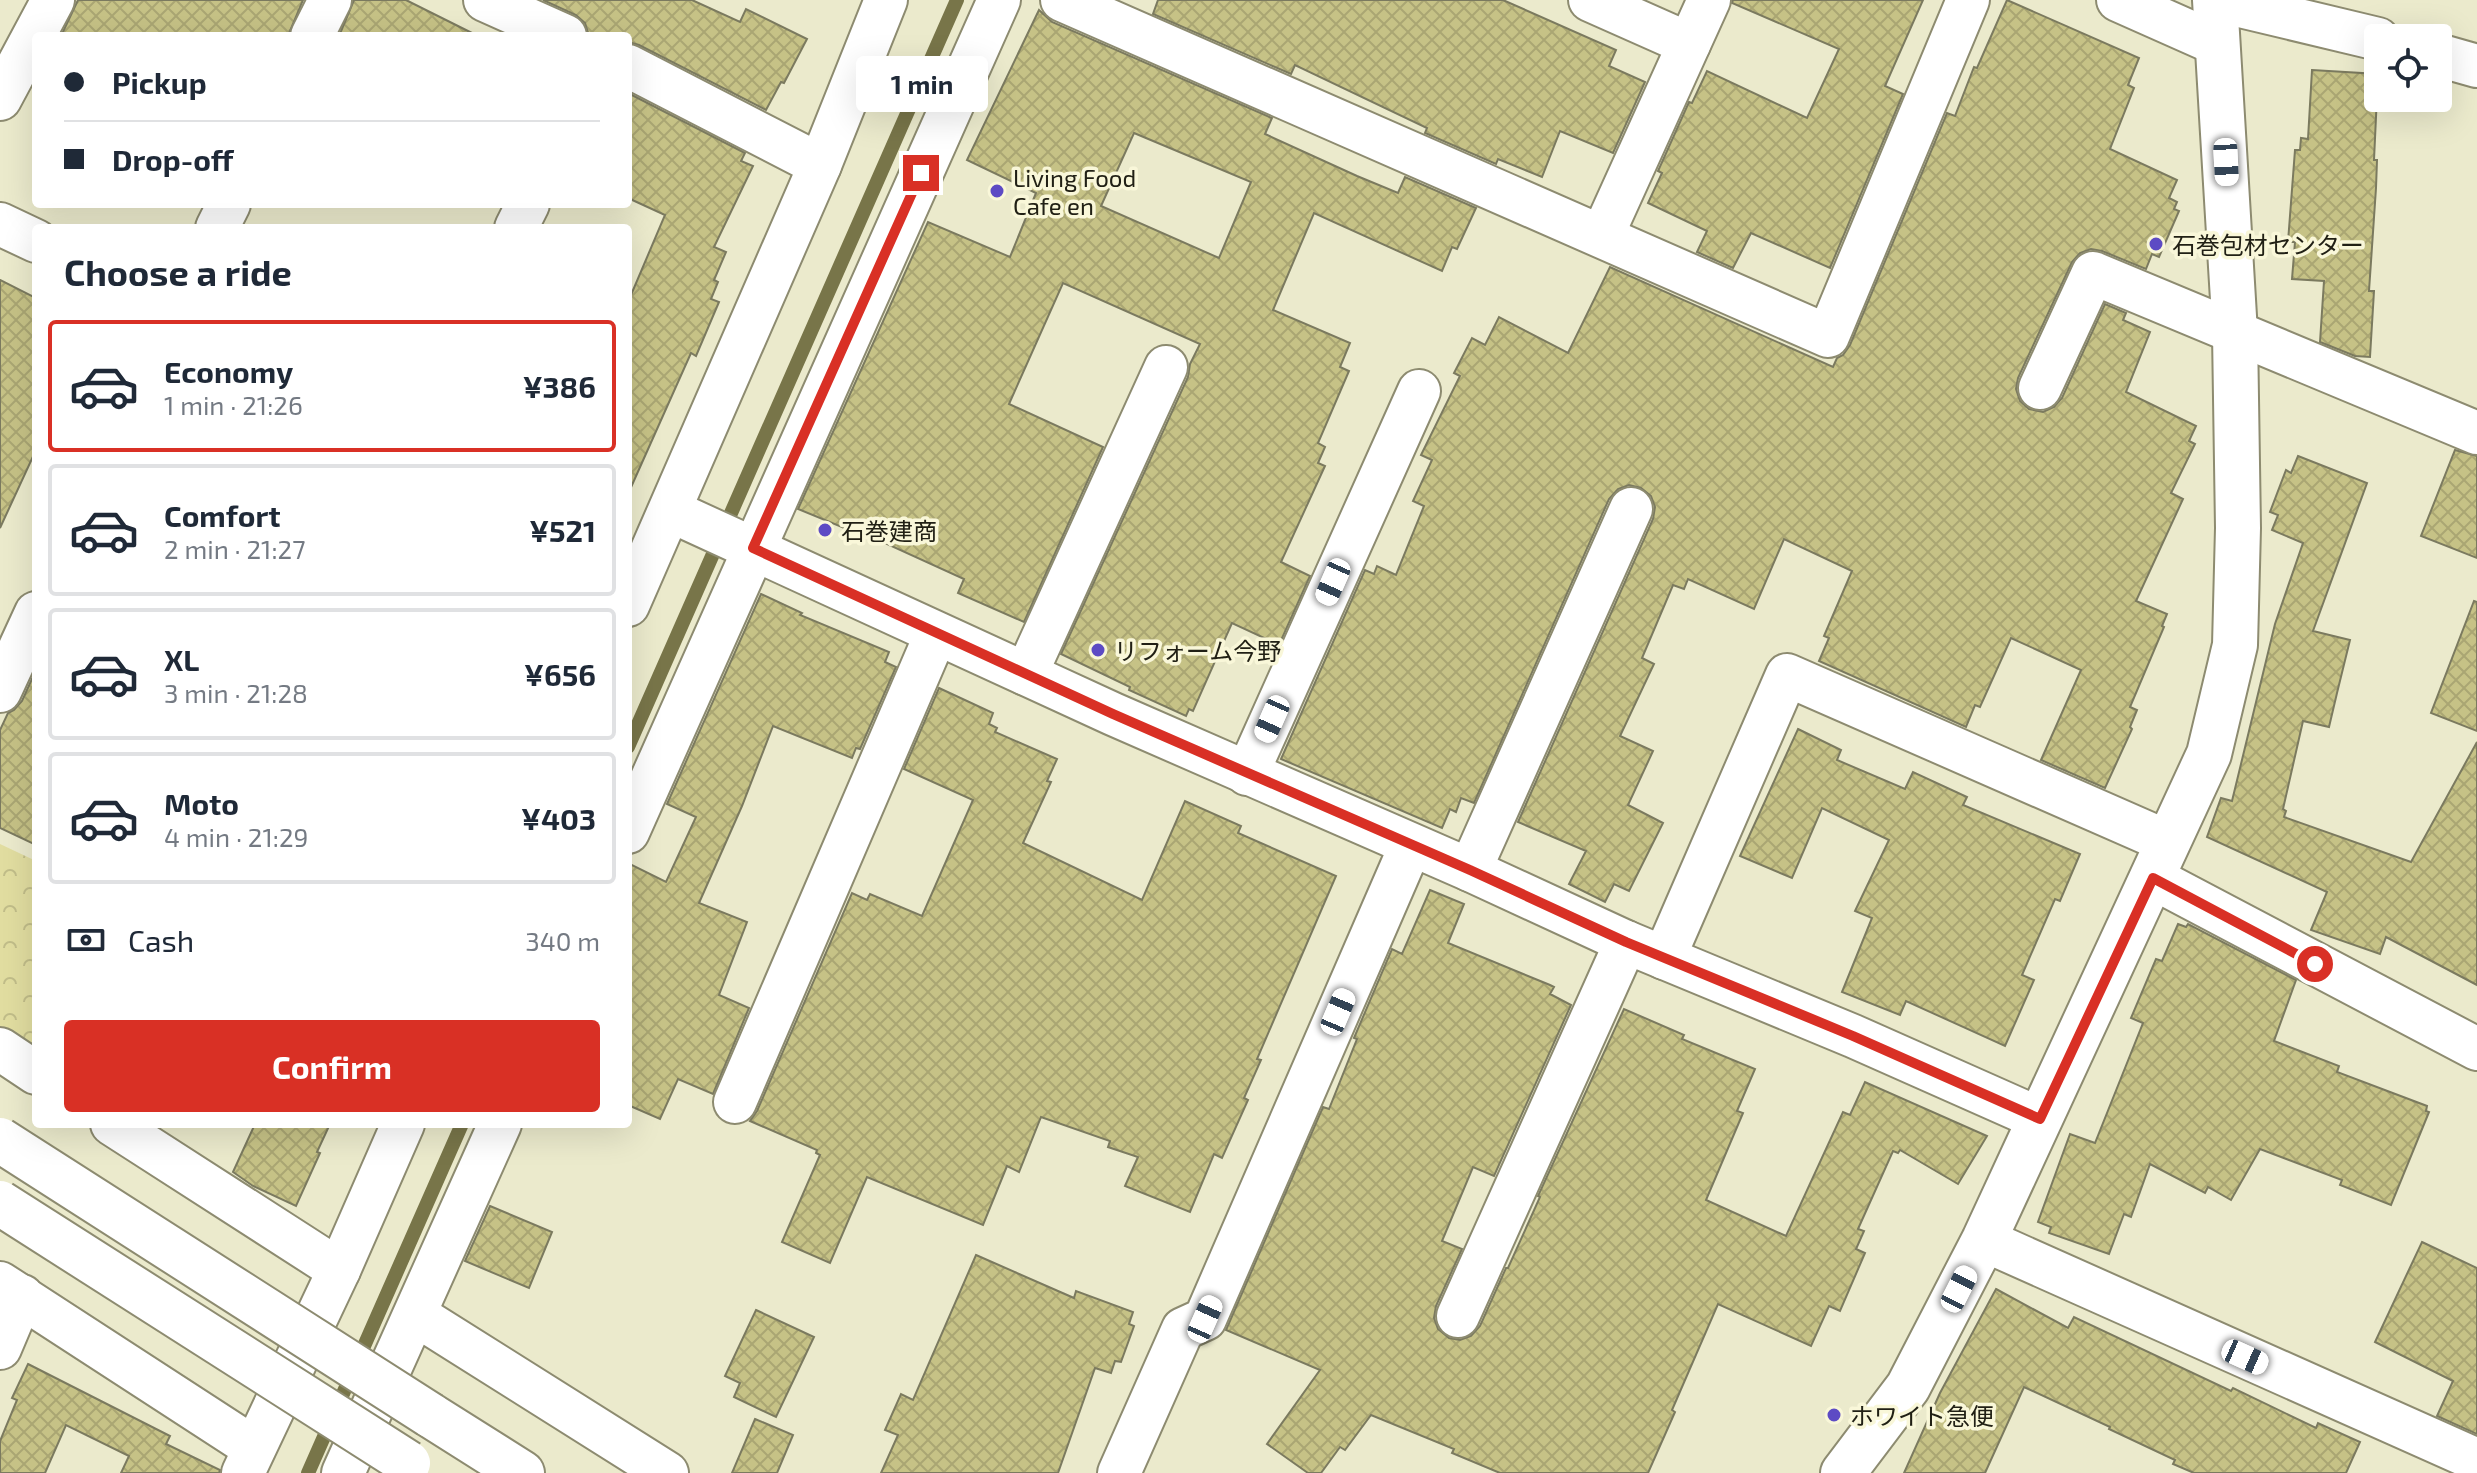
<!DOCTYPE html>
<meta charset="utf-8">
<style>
:root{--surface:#fff;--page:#f2f2f3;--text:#1f2937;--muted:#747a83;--line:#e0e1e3;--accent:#d93025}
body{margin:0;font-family:"Exo 2","Noto Sans JP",sans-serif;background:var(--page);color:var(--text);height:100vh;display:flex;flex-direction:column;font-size:30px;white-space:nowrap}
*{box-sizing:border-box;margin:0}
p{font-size:26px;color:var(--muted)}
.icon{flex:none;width:44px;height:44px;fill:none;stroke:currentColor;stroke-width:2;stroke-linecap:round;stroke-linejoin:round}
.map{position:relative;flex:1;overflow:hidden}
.sheet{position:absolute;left:32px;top:224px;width:600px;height:904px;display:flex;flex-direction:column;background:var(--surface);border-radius:8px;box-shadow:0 8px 32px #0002}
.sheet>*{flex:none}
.banner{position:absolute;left:32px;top:32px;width:600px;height:176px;border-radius:8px;box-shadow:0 8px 32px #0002;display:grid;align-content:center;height:176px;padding:0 32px;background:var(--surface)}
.fabs{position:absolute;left:2364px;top:24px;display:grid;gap:16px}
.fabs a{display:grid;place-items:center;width:88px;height:88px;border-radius:8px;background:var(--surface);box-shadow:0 8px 32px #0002;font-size:40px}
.end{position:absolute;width:36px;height:36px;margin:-18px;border:10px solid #d93025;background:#fff;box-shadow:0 0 0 4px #fff}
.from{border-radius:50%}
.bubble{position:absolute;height:56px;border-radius:8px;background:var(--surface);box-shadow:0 8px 32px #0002;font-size:26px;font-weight:700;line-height:56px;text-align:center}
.car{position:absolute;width:24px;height:48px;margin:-24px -12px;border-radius:10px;box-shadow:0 0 6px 2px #0007;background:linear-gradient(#fff 24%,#345 0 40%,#fff 0 76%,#345 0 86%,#fff 0)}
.banner b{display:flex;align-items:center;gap:28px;height:76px;font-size:30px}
.banner b+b{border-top:2px solid var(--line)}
.banner i{width:20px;height:20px;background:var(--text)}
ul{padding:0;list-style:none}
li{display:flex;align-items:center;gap:24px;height:132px;margin:0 16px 12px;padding:0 16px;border:4px solid var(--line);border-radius:8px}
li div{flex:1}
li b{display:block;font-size:30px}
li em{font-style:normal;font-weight:700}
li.current{border-color:var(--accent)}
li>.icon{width:72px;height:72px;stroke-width:1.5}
h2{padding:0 32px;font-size:36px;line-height:96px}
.pay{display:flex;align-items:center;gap:20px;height:88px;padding:0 32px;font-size:30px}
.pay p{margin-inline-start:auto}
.button{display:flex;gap:16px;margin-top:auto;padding:16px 32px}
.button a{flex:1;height:92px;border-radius:8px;background:var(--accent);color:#fff;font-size:32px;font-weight:700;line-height:92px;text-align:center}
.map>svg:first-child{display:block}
.park{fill:url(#park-crowns)}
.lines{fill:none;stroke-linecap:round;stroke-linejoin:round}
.stream{stroke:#787549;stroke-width:14}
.building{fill:url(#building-cross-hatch);stroke:#7b7a5f;stroke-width:2;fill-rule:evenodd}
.street-casing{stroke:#8d8b70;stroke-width:46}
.secondary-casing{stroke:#8d8b70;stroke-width:48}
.street{stroke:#fff;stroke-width:42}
.secondary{stroke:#fff;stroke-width:44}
.secondary-bridge-casing{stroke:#8d8b70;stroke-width:48;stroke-linecap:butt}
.secondary-bridge{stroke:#fff;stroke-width:44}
.route{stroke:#d93025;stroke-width:10}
.poi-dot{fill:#5d4bc4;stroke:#f9f7d9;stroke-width:3}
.labels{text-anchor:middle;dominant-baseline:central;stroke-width:7;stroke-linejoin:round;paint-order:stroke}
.poi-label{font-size:24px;fill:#212015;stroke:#f9f7d9;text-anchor:start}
</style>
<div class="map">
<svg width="2477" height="1473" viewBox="0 0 2477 1473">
<defs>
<pattern id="park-crowns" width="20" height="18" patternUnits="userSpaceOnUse" patternTransform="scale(2)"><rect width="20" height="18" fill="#e1dda0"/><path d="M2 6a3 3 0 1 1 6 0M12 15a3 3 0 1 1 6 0" fill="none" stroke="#c1bd89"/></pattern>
<pattern id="building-cross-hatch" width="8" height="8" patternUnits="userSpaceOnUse" patternTransform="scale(2)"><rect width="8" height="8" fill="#c6c286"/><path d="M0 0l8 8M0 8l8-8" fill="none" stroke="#aaa673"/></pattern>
</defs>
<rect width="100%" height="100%" fill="#ebeacc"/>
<polygon class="park" points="0,844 36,861 36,1050 0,1026"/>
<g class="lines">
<g class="stream">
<polyline points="628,747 957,0"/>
<polyline points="308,1473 462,1124"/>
</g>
</g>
<g class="building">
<polygon points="78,0 303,0 288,36 61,36"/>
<polygon points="354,0 406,0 478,36 339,36"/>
<polygon points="543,0 692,0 740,22 746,9 807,39 784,83 781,82 766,110 639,45 628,42 628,36 589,36 585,23 576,15"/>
<polygon points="1158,0 1503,0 1616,50 1609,66 1645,82 1613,153 1560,131 1542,177 1498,159 1496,164 1425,133 1427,128 1295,65 1291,74 1153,14"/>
<polygon points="1733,0 1923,0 1885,86 1903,94 1830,268 1751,233 1733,268 1697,252 1707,231 1648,203 1662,173 1658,171 1689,102 1692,103 1707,71 1807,118 1839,49 1732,3"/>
<polygon points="2007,0 2139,58 2128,85 2134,88 2110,149 2177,180 2169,198 2177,202 2174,209 2179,211 2159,257 2152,254 2146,269 2102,251 2091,249 2080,253 2072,262 2018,378 2016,389 2020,401 2029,409 2043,412 2054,407 2062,398 2105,304 2126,313 2123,320 2150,332 2126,392 2196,426 2189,441 2195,444 2171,493 2183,499 2136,601 2167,614 2162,626 2164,627 2130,707 2137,710 2130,727 2132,729 2105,788 2041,760 2081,670 2011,638 1980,707 1975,705 1966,727 1819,661 1829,638 1824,636 1852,571 1784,539 1754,609 1688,579 1684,589 1673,585 1642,658 1654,664 1620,736 1653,751 1628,805 1663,823 1629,891 1614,884 1605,902 1569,884 1586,851 1518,822 1653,519 1655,507 1651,496 1641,488 1629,485 1618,489 1609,499 1474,803 1461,798 1456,812 1450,809 1442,828 1281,759 1365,570 1374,574 1377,566 1396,575 1424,506 1413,501 1432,460 1421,455 1460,376 1454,373 1472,338 1485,345 1499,317 1568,353 1610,267 1833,367 1837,358 1843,355 1850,345 1947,113 1955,116 1974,67 1977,68"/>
<path d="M1039 10 1052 22 1272 118 1265 134 1357 176 1398 193 1405 177 1476 208 1457 249 1452 247 1442 271 1314 213 1273 310 1350 343 1340 367 1349 371 1318 443 1325 447 1318 463 1325 466 1281 562 1310 576 1279 645 1232 623 1193 711 1189 709 1186 716 1129 690 1130 687 1061 654 1188 377 1190 364 1200 344 1063 283 1009 404 1103 447 1024 622 958 593 964 579 850 527 849 530 798 509 928 222 1010 257 1036 193 967 160ZM1134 133 1251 182 1219 258 1101 206Z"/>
<polygon points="2312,70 2378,74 2374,160 2377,160 2376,188 2369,291 2374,291 2370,357 2355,356 2320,342 2324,281 2292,279 2295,242 2288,242 2295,150 2300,150 2301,138 2308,139"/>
<polygon points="628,93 745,153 741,161 753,166 714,247 726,252 714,280 718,282 711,299 719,302 696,356 691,353 628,494 628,302 665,215 628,198"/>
<polygon points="0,280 36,298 36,450 0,528"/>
<polygon points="2455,450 2477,456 2477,558 2421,536"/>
<polygon points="2298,456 2367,483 2313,631 2350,640 2337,693 2329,727 2303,721 2283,809 2286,811 2284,817 2411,862 2477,742 2477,985 2386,937 2380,954 2311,930 2327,892 2207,837 2221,798 2232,801 2275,624 2303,543 2272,530 2278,515 2270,512 2286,470 2291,473"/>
<polygon points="761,594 802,613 800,615 889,652 885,662 896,667 860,749 856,748 852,758 773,726 742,806 699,903 747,922 719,995 749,1008 713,1094 678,1079 660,1119 628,1105 628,863 666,882 696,817 667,804"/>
<polygon points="2474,601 2477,602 2477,731 2431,713"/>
<polygon points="36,670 36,845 0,828 0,730 8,713 14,710 22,701"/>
<polygon points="939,688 993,713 989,724 997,728 995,732 1057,759 1047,781 1051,782 1023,843 1142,900 1185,801 1241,826 1238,833 1336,876 1257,1059 1261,1060 1244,1098 1248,1100 1222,1158 1214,1154 1190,1212 1125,1186 1138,1157 1108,1147 1110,1141 1041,1117 1019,1172 1007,1166 983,1225 867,1177 830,1263 782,1242 820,1155 816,1153 817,1150 750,1121 757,1111 852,893 867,900 870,894 922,916 973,800 904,769"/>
<polygon points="1798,729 1841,750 1837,760 1905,789 1913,772 1967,797 1963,805 2080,854 2060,901 2055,899 2022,975 2034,980 2005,1046 1906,1001 1900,1015 1842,992 1872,918 1855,911 1889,840 1822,808 1792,878 1740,856"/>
<polygon points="1430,890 1464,904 1448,943 1550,985 1554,987 1550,994 1571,1005 1494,1176 1473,1167 1442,1241 1462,1249 1436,1306 1434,1318 1438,1329 1449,1338 1460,1340 1471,1336 1480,1326 1506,1268 1508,1268 1540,1197 1538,1196 1624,1009 1684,1035 1682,1039 1755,1069 1737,1111 1743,1113 1706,1200 1786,1236 1843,1112 1850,1115 1865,1082 1987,1136 1958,1184 1900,1150 1898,1153 1893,1151 1858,1229 1864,1231 1856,1249 1865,1253 1840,1311 1829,1306 1811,1346 1718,1304 1672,1410 1675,1412 1648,1473 1500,1473 1452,1453 1454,1449 1371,1415 1345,1450 1340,1447 1321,1473 1308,1473 1267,1444 1320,1370 1226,1330 1323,1107 1329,1109 1357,1039 1354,1038 1392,949 1402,954"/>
<polygon points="2178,924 2186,927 2188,924 2296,980 2274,1041 2339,1066 2337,1072 2427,1106 2426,1111 2429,1112 2391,1205 2340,1185 2342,1180 2260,1149 2231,1200 2208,1187 2205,1193 2150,1164 2131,1217 2124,1214 2109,1254 2049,1233 2051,1227 2038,1222 2070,1134 2095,1143 2143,1023 2131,1018 2156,959 2162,961"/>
<polygon points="255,1124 330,1124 317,1152 320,1153 296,1206 253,1186 233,1172"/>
<polygon points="490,1206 552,1232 529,1288 465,1261"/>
<polygon points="2422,1242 2477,1268 2477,1434 2437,1416 2453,1381 2375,1342"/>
<polygon points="976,1255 1074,1298 1076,1291 1133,1312 1129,1324 1134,1326 1121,1362 1115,1361 1111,1373 1095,1368 1058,1473 881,1473 898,1435 885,1430 901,1394 913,1400"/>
<polygon points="1996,1289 2068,1328 2074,1317 2231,1391 2233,1388 2316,1428 2318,1423 2360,1442 2346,1473 2194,1473 2173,1464 2175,1460 2109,1429 2110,1427 2024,1387 1985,1473 1904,1473 1940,1393"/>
<polygon points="756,1310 814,1337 776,1417 734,1397 740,1383 725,1376"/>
<polygon points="28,1364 170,1436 166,1444 220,1470 219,1473 121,1473 129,1456 66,1425 45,1473 0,1473 0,1441 17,1400 12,1398"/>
<polygon points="755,1419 793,1435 777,1473 732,1473"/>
</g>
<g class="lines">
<defs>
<g id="street">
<polyline points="485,0 565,36"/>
<polyline points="1062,0 1828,336 1968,0"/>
<polyline points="1590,0 1689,44"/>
<polyline points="2118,0 2217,44"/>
<polyline points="2215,0 2378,39"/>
<polyline points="312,36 330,0"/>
<polyline points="2438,55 2477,66"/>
<polyline points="628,66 820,165"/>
<polyline points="0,99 53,0"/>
<polyline points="0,224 36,241"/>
<polyline points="217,228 229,204"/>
<polyline points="516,228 528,204"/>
<polyline points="1602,236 1709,0"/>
<polyline points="2040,388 2093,273 2477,433"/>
<polyline points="671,511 1113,714 1470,870 1626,942 1853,1036 2040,1119"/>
<polyline points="628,605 820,165 886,0"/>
<polyline points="1026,674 1166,367"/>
<polyline points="0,691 36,613"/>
<polyline points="1247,774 1419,391"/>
<polyline points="628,832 999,0"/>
<polyline points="1470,870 1631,509"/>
<polyline points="2153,878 2477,1049"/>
<polyline points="1664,958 1787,675 2168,842"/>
<polyline points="0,1049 36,1073"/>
<polyline points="735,1102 936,634"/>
<polyline points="112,1124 339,1270"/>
<polyline points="1984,1240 2477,1460"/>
<polyline points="0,1283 254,1448"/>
<polyline points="416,1315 667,1473"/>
<polyline points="1458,1316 1626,942"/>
<polyline points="0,1348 22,1296"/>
<polyline points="243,1473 339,1270 403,1124"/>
<polyline points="343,1473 500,1124"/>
<polyline points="1119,1473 1183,1329 1205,1319 1411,845"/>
</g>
<g id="secondary">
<polyline points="430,1415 522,1473"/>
<polyline points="1843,1473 1908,1387 1984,1240 2209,754 2235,645 2238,528 2235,333 2215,0"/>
</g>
</defs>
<use href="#street" class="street-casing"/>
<use href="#secondary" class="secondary-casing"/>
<use href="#street" class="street"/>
<use href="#secondary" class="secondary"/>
<defs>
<g id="secondary-bridge">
<polyline points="0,1140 430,1415"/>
<polyline points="0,1203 408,1463"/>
</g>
</defs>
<use href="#secondary-bridge" class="secondary-bridge-casing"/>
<use href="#secondary-bridge" class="secondary-bridge"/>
</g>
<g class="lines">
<polyline class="route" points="921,173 753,548 1113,714 1470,870 1626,942 1853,1036 2040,1119 2153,878 2315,964"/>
</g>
<g class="poi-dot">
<circle cx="997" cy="191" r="8"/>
<circle cx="2156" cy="244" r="8"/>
<circle cx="825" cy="530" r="8"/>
<circle cx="1098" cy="650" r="8"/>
<circle cx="1834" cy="1415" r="8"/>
</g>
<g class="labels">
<g class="poi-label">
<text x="1013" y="177">Living Food<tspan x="1013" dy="28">Cafe en</tspan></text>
<text x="2172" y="244">石巻包材センター</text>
<text x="841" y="530">石巻建商</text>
<text x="1114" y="650">リフォーム今野</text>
<text x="1850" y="1415">ホワイト急便</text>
</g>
</g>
</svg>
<div class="fabs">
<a><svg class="icon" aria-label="locate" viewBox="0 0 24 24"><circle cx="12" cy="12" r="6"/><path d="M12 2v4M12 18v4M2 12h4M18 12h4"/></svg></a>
</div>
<i class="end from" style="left:2315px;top:964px"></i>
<i class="end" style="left:921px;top:173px"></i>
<div class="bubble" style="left:856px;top:56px;width:132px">1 min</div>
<i class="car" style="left:2226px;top:162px;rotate:177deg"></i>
<i class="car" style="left:1333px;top:582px;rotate:204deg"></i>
<i class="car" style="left:1272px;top:719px;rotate:204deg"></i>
<i class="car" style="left:1338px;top:1012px;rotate:23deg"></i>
<i class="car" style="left:1959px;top:1289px;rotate:27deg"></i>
<i class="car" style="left:1205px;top:1319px;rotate:24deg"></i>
<i class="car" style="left:2245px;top:1357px;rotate:114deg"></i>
<div class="banner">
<b><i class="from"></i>Pickup</b>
<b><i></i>Drop-off</b>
</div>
<section class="sheet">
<h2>Choose a ride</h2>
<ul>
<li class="current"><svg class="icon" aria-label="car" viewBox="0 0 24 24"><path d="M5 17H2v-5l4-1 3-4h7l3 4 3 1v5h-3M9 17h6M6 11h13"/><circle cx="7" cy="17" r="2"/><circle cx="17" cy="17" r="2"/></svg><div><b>Economy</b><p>1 min · 21:26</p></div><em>¥386</em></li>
<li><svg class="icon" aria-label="car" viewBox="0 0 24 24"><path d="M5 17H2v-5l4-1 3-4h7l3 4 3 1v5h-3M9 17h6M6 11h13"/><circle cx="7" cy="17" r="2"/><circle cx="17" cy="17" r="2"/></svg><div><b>Comfort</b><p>2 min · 21:27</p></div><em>¥521</em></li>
<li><svg class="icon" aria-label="car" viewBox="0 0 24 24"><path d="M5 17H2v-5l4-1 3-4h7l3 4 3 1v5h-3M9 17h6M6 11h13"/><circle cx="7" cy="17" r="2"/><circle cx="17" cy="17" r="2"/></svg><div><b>XL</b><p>3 min · 21:28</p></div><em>¥656</em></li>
<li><svg class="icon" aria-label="car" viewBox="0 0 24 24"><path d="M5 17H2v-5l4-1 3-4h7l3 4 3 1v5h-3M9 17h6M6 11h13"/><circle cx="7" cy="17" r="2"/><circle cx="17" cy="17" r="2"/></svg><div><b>Moto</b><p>4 min · 21:29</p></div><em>¥403</em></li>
</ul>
<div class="pay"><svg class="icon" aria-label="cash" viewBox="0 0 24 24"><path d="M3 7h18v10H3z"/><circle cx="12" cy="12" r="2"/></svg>Cash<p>340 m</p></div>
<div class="button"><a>Confirm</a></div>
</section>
</div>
